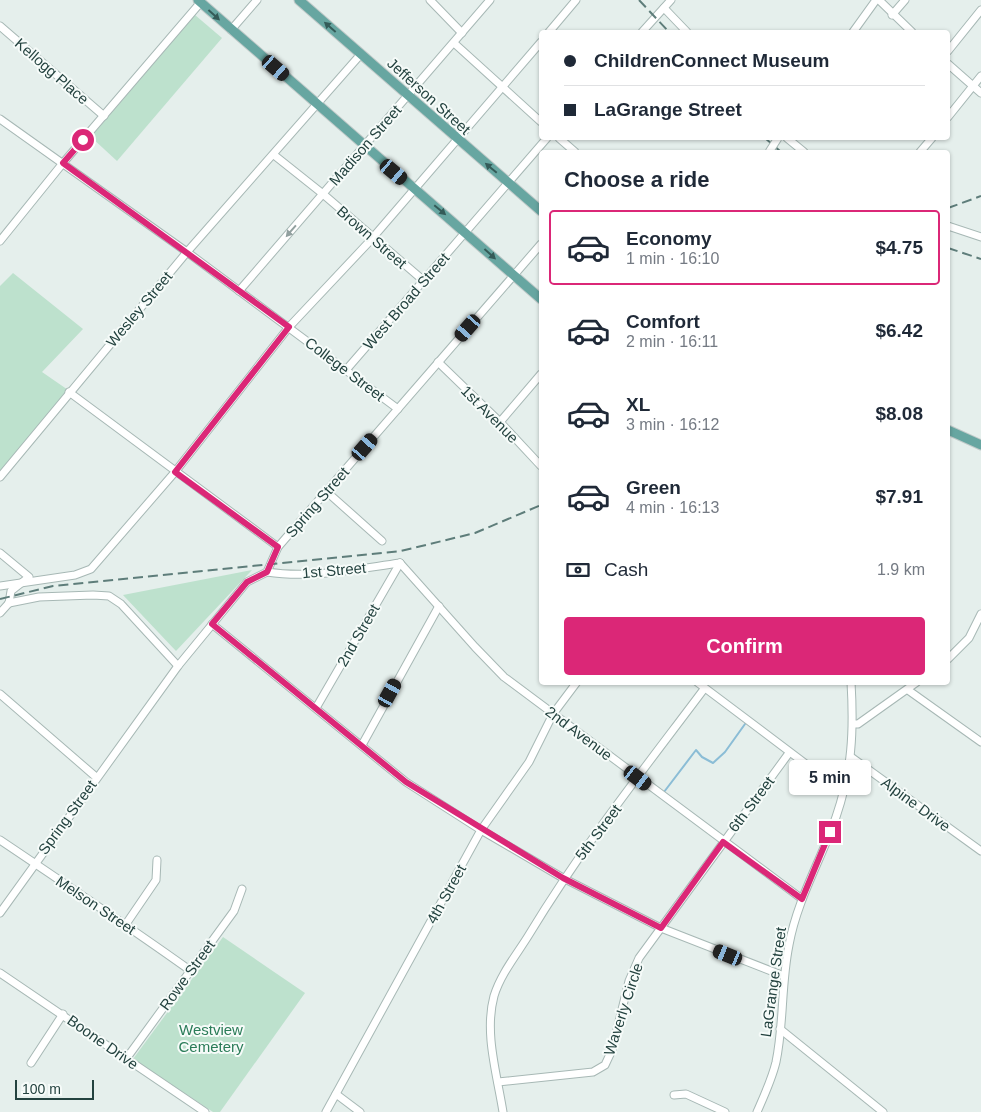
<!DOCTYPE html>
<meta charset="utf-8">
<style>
:root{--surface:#fff;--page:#f6f6f7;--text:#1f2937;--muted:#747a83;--line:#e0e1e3;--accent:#db2777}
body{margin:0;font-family:Helvetica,sans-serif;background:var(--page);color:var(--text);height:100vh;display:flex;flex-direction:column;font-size:19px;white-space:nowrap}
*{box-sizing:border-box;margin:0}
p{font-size:16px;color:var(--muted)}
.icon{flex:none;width:28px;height:28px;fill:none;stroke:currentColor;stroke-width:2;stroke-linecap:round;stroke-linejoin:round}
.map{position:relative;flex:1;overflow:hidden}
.details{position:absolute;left:539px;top:150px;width:411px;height:535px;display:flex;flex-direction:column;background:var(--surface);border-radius:5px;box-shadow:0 1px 4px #0004}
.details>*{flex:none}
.top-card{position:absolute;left:539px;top:30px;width:411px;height:110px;border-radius:5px;box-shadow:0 1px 4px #0004;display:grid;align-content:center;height:110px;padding:0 25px;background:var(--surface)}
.scale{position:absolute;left:15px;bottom:12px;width:79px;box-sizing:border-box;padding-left:5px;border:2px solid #23423f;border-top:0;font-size:14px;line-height:18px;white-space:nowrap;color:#23423f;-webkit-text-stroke:4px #f6fbf9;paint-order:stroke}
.end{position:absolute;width:22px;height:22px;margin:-11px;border:6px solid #db2777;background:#fff;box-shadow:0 0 0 2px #fff}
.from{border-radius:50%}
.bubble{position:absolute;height:35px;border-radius:5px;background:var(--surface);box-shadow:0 1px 4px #0004;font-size:16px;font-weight:700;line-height:35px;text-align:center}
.car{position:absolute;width:15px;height:30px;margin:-15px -8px;border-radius:6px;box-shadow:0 0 4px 1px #0007;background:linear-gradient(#222 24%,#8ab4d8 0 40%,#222 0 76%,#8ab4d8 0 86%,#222 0)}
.top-card b{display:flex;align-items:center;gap:18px;height:48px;font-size:19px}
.top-card b+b{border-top:1px solid var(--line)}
.top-card i{width:12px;height:12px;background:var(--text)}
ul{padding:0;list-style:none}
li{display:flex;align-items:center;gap:15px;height:75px;margin:0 10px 8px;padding:0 15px;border:2px solid transparent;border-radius:5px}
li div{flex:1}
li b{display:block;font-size:19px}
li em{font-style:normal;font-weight:700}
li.selected{border-color:var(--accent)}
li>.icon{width:45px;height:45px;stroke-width:1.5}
h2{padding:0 25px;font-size:22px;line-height:60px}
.pay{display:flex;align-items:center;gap:12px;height:55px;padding:0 25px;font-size:19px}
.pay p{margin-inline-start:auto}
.cta{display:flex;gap:10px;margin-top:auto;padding:10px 25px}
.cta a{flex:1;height:58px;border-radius:5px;background:var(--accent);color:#fff;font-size:20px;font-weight:700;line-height:58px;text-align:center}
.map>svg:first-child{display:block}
.green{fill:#bde1cd}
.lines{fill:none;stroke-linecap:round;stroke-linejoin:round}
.stream{stroke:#8bbdd6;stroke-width:2}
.minor-casing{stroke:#a7b8b5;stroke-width:9}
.major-casing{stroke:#c1cac9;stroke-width:11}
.minor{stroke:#fff;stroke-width:7}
.major{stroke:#67a6a1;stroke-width:9}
.rail{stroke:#5e7d7a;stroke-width:2;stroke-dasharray:10 5;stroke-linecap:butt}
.minor-bridge-casing{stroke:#a7b8b5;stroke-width:9;stroke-linecap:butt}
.minor-bridge{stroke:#fff;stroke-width:7}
.oneway{fill:#345b58}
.oneway2{fill:#91a09f}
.route{stroke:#db2777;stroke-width:6}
.labels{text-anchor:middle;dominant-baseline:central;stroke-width:4;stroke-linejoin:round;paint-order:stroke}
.street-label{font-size:15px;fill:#23423f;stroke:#f6fbf9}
.park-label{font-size:15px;fill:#2a7c58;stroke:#f6fbf9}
</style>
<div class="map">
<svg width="981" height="1112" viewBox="0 0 981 1112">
<rect width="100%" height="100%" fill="#e5efec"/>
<g class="green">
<polygon points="195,15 222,38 117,161 91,137"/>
<polygon points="13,273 83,329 42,372 71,392 0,475 0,286"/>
<polygon points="252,570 176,651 123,595"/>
<polygon points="223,937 305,993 220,1112 213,1112 133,1059"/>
</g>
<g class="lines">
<polyline class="stream" points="664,792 696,750 702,757 713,763 725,752 745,724"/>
<defs>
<g id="minor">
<polyline points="430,0 462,33"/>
<polyline points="879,0 912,32"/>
<polyline points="664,8 687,32"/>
<polyline points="892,15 905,0"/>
<polyline points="0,26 104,116"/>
<polyline points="231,30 257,0"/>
<polyline points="549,32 576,0"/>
<polyline points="642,32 671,0"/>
<polyline points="853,32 876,0"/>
<polyline points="454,43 541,122"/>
<polyline points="948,51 981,10"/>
<polyline points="948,64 981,93"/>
<polyline points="948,117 981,76"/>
<polyline points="0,119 187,252 398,409"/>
<polyline points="559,138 575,152"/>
<polyline points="787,138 804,152"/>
<polyline points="920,152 932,138"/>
<polyline points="274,155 323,194 424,281"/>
<polyline points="948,226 981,237"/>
<polyline points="0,241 63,163 201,2"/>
<polyline points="239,291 490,0"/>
<polyline points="438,362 500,422 541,466"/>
<polyline points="346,370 547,138"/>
<polyline points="69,392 278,547"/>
<polyline points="500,422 541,374"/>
<polyline points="0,477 187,252 361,54"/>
<polyline points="327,492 382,541"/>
<polyline points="0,553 29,577 11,591 9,603"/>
<polyline points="400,563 475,647 504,677 802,899"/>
<path d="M267 572C311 579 357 569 400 563"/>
<polyline points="0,586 75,575 91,569 175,472 289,327 369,242 541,42"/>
<polyline points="9,603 39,597 93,595 109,596 121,604 178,666"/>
<polyline points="0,613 9,603"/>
<polyline points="212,624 406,782 481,830 563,878 661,928 784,976"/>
<polyline points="948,659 969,638 981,614"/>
<polyline points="697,682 843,792"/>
<polyline points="908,690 981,742"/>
<polyline points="0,694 96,777"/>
<polyline points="316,708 400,563"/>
<polyline points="854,724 858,724 917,682"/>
<polyline points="362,745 439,606"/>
<polyline points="851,757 981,851"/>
<path d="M0 840C64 883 128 926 191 971"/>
<polyline points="0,913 178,666 247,582 267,572 278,547 541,244"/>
<polyline points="126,924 156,880 157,860"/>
<polyline points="0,973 205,1112"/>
<polyline points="780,1029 883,1112"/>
<polyline points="126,1059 234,911 242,889"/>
<polyline points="31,1063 63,1014"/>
<polyline points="498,1082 593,1072 605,1065 612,1050 629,981 639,958 789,753"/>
<polyline points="336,1094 360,1112"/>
<polyline points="674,1095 686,1094 725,1112"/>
<polyline points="326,1112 481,830 529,762 553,714 577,682"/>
<path d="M503 1112C497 1074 484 1033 494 996 501 973 518 953 530 933 582 847 644 769 704 689"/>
<path d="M757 1112C764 1096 772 1079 776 1062 784 1024 781 984 789 945 797 900 821 860 836 817 852 770 854 732 851 682"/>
</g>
<g id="major">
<polyline points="198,0 541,299"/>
<polyline points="299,0 541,211"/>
<polyline points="948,430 981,445"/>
</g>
</defs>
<use href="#minor" class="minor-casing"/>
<use href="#major" class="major-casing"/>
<use href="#minor" class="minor"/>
<use href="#major" class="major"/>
<g class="rail">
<polyline points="639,0 669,32"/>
<polyline points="765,138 781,152"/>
<polyline points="948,208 981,196"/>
<polyline points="948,248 981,259"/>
<polyline points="0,599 53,586 401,551 475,533 541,505"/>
</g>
<defs>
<polyline id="minor-bridge" points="769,152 778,138"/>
</defs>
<use href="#minor-bridge" class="minor-bridge-casing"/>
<use href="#minor-bridge" class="minor-bridge"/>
</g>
<defs><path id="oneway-solid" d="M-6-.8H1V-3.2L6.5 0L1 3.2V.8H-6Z" transform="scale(1.25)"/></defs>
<g class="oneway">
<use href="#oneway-solid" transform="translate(214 15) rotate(42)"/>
<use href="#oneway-solid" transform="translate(330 27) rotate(-139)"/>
<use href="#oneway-solid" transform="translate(491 168) rotate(-140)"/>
<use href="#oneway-solid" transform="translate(440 210) rotate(40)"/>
<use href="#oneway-solid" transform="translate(490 254) rotate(42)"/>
</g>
<use class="oneway2" href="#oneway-solid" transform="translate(291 231) rotate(131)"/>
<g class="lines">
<polyline class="route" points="83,140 63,163 289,327 175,472 278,547 267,572 247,582 212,624 406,782 563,878 661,928 723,842 802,899 830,832"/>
</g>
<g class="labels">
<g class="street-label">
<text transform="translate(52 71) rotate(41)">Kellogg Place</text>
<text transform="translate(429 96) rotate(42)">Jefferson Street</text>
<text transform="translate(365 145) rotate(-49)">Madison Street</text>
<text transform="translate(372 237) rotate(41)">Brown Street</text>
<text transform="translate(406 301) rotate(-49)">West Broad Street</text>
<text transform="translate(139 309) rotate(-50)">Wesley Street</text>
<text transform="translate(345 369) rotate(37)">College Street</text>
<text transform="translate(490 414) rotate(45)">1st Avenue</text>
<text transform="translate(317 502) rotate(-49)">Spring Street</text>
<text transform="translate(334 570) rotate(-5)">1st Street</text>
<text transform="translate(358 635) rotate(-60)">2nd Street</text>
<text transform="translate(579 733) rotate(37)">2nd Avenue</text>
<text transform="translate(751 804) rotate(-53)">6th Street</text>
<text transform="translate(916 804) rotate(36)">Alpine Drive</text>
<text transform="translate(67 817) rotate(-54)">Spring Street</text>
<text transform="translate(598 832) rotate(-53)">5th Street</text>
<text transform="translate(446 894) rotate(-61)">4th Street</text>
<text transform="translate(96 905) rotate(34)">Melson Street</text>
<text transform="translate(187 975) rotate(-54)">Rowe Street</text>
<text transform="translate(773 982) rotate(-82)">LaGrange Street</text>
<text transform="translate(623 1009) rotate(-72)">Waverly Circle</text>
<text transform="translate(103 1042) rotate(35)">Boone Drive</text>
</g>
<g class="park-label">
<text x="211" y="1029">Westview<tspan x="211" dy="17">Cemetery</tspan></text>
</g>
</g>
</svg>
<div class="scale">100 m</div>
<i class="end from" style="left:83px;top:140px"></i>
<i class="end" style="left:830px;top:832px"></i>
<div class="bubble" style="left:789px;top:760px;width:82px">5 min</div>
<i class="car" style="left:276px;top:68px;rotate:131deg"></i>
<i class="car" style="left:394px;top:172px;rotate:130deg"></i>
<i class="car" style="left:468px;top:328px;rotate:221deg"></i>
<i class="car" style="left:365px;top:447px;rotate:41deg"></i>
<i class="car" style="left:390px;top:693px;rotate:29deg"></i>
<i class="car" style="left:638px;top:778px;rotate:127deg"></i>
<i class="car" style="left:728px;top:955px;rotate:292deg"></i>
<div class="top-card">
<b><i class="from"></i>ChildrenConnect Museum</b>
<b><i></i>LaGrange Street</b>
</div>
<section class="details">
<h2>Choose a ride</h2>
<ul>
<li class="selected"><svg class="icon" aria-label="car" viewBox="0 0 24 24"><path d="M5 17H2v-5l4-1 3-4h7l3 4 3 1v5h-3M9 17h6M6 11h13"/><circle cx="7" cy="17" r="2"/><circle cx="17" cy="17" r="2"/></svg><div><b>Economy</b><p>1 min · 16:10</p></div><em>$4.75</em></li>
<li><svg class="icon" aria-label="car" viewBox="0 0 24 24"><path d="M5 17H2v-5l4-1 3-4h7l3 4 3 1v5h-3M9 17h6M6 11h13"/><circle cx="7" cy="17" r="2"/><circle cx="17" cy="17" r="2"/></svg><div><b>Comfort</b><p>2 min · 16:11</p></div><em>$6.42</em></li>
<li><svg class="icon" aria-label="car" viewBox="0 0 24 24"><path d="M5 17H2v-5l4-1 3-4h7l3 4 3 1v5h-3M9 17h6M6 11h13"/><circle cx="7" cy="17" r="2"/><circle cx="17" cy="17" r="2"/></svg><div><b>XL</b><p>3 min · 16:12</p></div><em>$8.08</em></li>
<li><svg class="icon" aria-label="car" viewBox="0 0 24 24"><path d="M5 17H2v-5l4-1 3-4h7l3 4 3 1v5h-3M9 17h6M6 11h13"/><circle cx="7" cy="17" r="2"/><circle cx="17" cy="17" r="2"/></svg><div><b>Green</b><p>4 min · 16:13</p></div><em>$7.91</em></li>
</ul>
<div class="pay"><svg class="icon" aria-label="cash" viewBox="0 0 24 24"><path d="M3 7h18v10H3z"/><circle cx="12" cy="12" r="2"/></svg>Cash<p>1.9 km</p></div>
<div class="cta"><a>Confirm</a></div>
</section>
</div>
